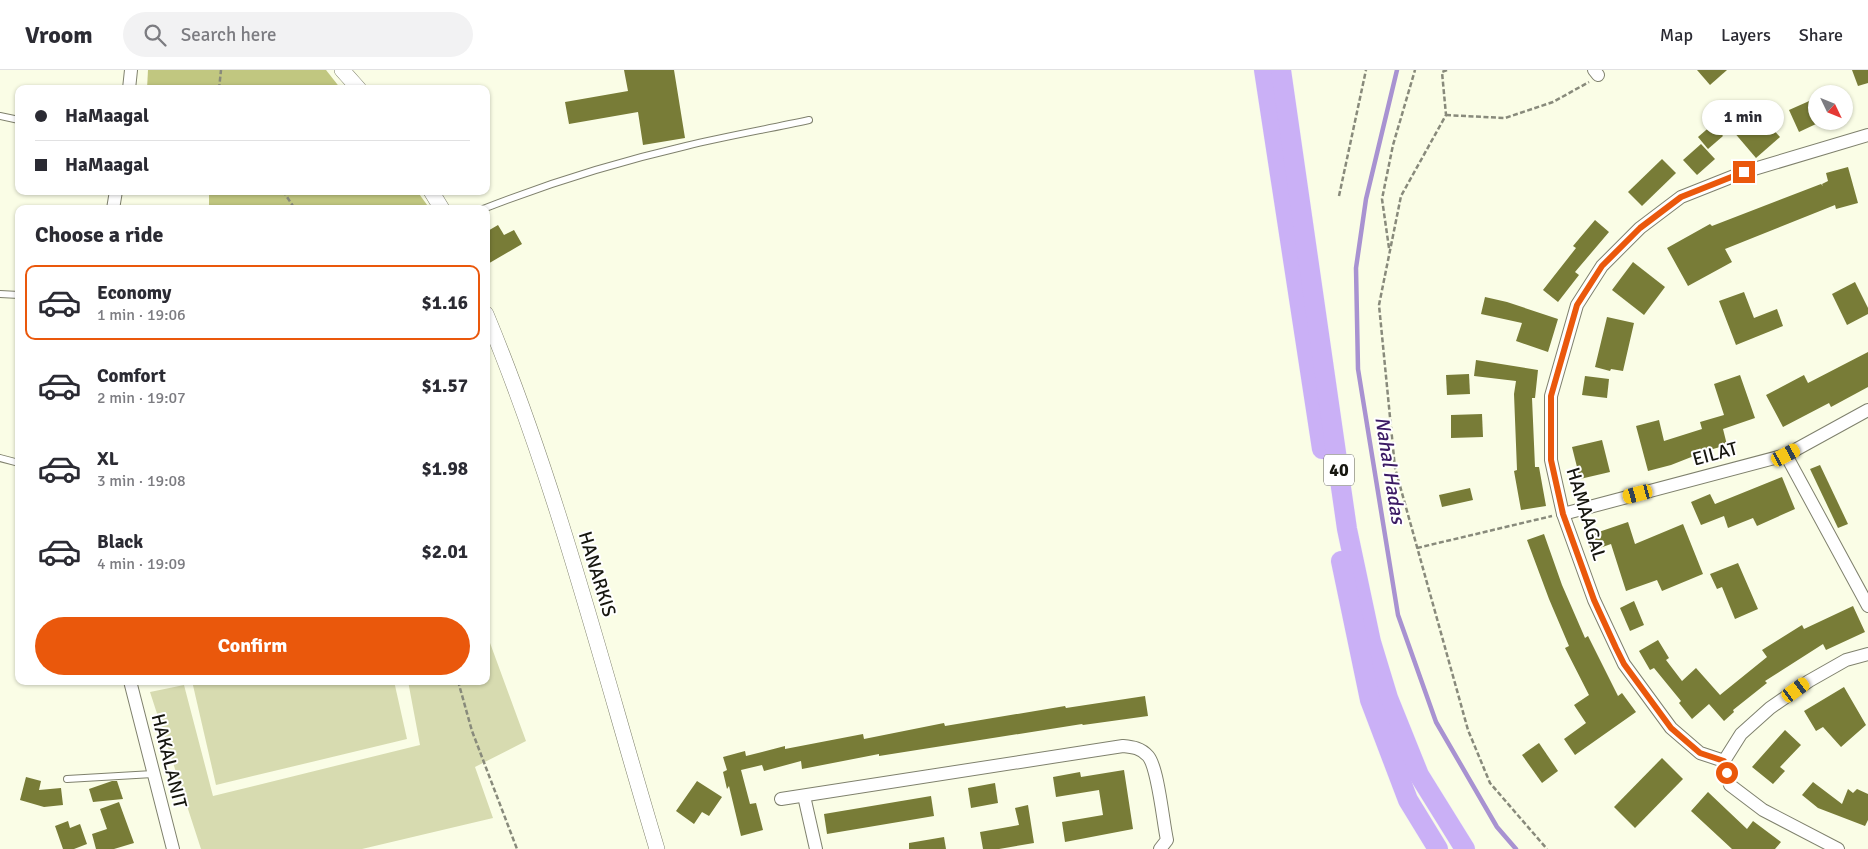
<!DOCTYPE html>
<meta charset="utf-8">
<style>
:root{--surface:#fff;--page:#f2f2f3;--text:#2b2b33;--muted:#7c7c81;--line:#e1e1e2;--accent:#ea580c}
body{margin:0;font-family:Signika,sans-serif;background:var(--page);color:var(--text);height:100vh;display:flex;flex-direction:column;font-size:19px;white-space:nowrap}
*{box-sizing:border-box;margin:0}
p{font-size:16px;color:var(--muted)}
.icon{flex:none;width:28px;height:28px;fill:none;stroke:currentColor;stroke-width:2;stroke-linecap:round;stroke-linejoin:round}
.map{position:relative;flex:1;overflow:hidden}
.sheet{position:absolute;left:15px;top:135px;width:475px;height:480px;display:flex;flex-direction:column;background:var(--surface);border-radius:10px;box-shadow:0 1px 4px #0004}
.sheet>*{flex:none}
.hud{position:absolute;left:15px;top:15px;width:475px;height:110px;border-radius:10px;box-shadow:0 1px 4px #0004;display:grid;align-content:center;height:110px;padding:0 20px;background:var(--surface)}
.needle{width:32px;rotate:133deg}
.tools{position:absolute;left:1808px;top:15px;display:grid;gap:10px}
.tools a{display:grid;place-items:center;width:45px;height:45px;border-radius:50%;background:var(--surface);box-shadow:0 1px 4px #0004;font-size:25px}
.end{position:absolute;width:22px;height:22px;margin:-11px;border:6px solid #ea580c;background:#fff;box-shadow:0 0 0 2px #fff}
.from{border-radius:50%}
.bubble{position:absolute;height:35px;border-radius:18px;background:var(--surface);box-shadow:0 1px 4px #0004;font-size:16px;font-weight:700;line-height:35px;text-align:center}
.car{position:absolute;width:15px;height:30px;margin:-15px -8px;border-radius:6px;box-shadow:0 0 4px 1px #0007;background:linear-gradient(#f5c518 24%,#345 0 40%,#f5c518 0 76%,#345 0 86%,#f5c518 0)}
.hud b{display:flex;align-items:center;gap:18px;height:48px;font-size:19px}
.hud b+b{border-top:1px solid var(--line)}
.hud i{width:12px;height:12px;background:var(--text)}
ul{padding:0;list-style:none}
li{display:flex;align-items:center;gap:15px;height:75px;margin:0 10px 8px;padding:0 10px;border:2px solid transparent;border-radius:10px}
li div{flex:1}
li b{display:block;font-size:19px}
li em{font-style:normal;font-weight:700}
li.current{border-color:var(--accent)}
li>.icon{width:45px;height:45px;stroke-width:1.5}
h2{padding:0 20px;font-size:22px;line-height:60px}
.button{display:flex;gap:10px;margin-top:auto;padding:10px 20px}
.button a{flex:1;height:58px;border-radius:30px;background:var(--accent);color:#fff;font-size:20px;font-weight:700;line-height:58px;text-align:center}
header{display:flex;align-items:center;gap:30px;box-sizing:border-box;height:70px;padding:0 25px;background:var(--surface);border-bottom:1px solid var(--line)}
header strong{font-size:24px}
nav{display:flex;gap:28px;margin-inline-start:auto;font-size:18px}
.search{width:350px;height:45px;background:var(--page);display:flex;align-items:center;gap:12px;box-sizing:border-box;padding:0 18px;border-radius:28px;color:var(--muted);font-size:19px}
.map>svg:first-child{display:block}
.green{fill:#d7dbb0}
.forest{fill:#c1c780}
.lines{fill:none;stroke-linecap:round;stroke-linejoin:round}
.stream{stroke:#a892d1;stroke-width:4.5}
.building{fill:#787c37}
.service-casing{stroke:#7f816d;stroke-width:8}
.minor-casing{stroke:#7f816d;stroke-width:14}
.tertiary-casing{stroke:#7f816d;stroke-width:16}
.trunk-casing{stroke:#f1f1f1;stroke-width:21}
.path{stroke:#888a7b;stroke-width:2.5;stroke-dasharray:5 2.5;stroke-linecap:butt}
.service{stroke:#fff;stroke-width:6}
.minor{stroke:#fff;stroke-width:12}
.tertiary{stroke:#fff;stroke-width:15}
.trunk{stroke:#cab0f6;stroke-width:20}
.route{stroke:#ea580c;stroke-width:6}
.labels{text-anchor:middle;dominant-baseline:central;stroke-width:4;stroke-linejoin:round;paint-order:stroke}
.shield{fill:#fff;stroke:#5c5c57;stroke-width:1}
.shield-label{font-size:18px;font-weight:bold;fill:#16160f}
.street-label{font-size:19px;fill:#16160f;stroke:#fff}
.water-label{font-size:20px;font-style:italic;fill:#3c1b64;stroke:#fff}
</style>
<header>
<strong>Vroom</strong>
<div class="search"><svg class="icon" aria-label="search" viewBox="0 0 24 24"><circle cx="10" cy="10" r="6"/><path d="M15 15l6 6"/></svg>Search here</div>
<nav><a>Map</a><a>Layers</a><a>Share</a></nav>
</header>
<div class="map">
<svg width="1868" height="779" viewBox="0 0 1868 779">
<rect width="100%" height="100%" fill="#fafde6"/>
<g class="green">
<polygon points="486,562 526,671 475,697 493,748 362,779 201,779 150,622 184,615 213,726 420,675 408,611 486,611"/>
<polygon points="192,611 394,611 407,669 216,715"/>
</g>
<g class="forest">
<polygon points="148,0 326,0 341,19 147,19"/>
<polygon points="209,121 417,121 430,139 209,139"/>
</g>
<g class="lines">
<polyline class="stream" points="1397,0 1366,129 1356,198 1358,299 1398,545 1436,652 1497,757 1516,779"/>
</g>
<g class="building">
<polygon points="624,0 674,0 685,68 643,75 638,42 569,54 565,32 628,21"/>
<polygon points="1697,0 1727,0 1710,15"/>
<polygon points="1852,0 1868,0 1868,13 1858,16"/>
<polygon points="1816,28 1816,54 1799,62 1789,40"/>
<polygon points="1750,34 1780,67 1756,88 1727,54"/>
<polygon points="1713,54 1723,66 1708,79 1698,67"/>
<polygon points="1701,74 1715,89 1697,105 1683,90"/>
<polygon points="1662,89 1676,103 1642,136 1628,122"/>
<polygon points="1848,97 1858,133 1836,139 1835,135 1725,179 1732,192 1688,216 1667,178 1710,154 1712,156 1821,114 1823,116 1822,114 1828,111 1826,103"/>
<polygon points="1595,150 1609,162 1575,202 1579,205 1558,232 1543,220 1576,178 1573,176"/>
<polygon points="498,155 504,165 514,160 522,174 486,195 486,162"/>
<polygon points="1633,192 1665,217 1644,245 1612,220"/>
<polygon points="1855,212 1868,238 1868,244 1847,255 1832,224"/>
<polygon points="1744,222 1754,248 1777,239 1783,256 1736,275 1719,231"/>
<polygon points="1485,227 1507,232 1558,249 1548,282 1516,271 1522,253 1481,244"/>
<polygon points="1607,247 1634,253 1623,301 1611,299 1610,301 1595,297"/>
<polygon points="1868,282 1868,317 1831,337 1829,333 1783,357 1766,325 1804,305 1808,313"/>
<polygon points="1476,290 1538,300 1535,328 1532,328 1535,397 1539,397 1546,436 1521,440 1514,401 1517,400 1514,324 1516,311 1474,306"/>
<polygon points="1469,304 1470,324 1447,325 1446,305"/>
<polygon points="1740,305 1755,348 1723,359 1727,375 1699,383 1699,384 1671,395 1648,401 1636,356 1659,350 1664,371 1702,359 1700,352 1724,345 1714,314"/>
<polygon points="1585,306 1609,309 1607,328 1582,325"/>
<polygon points="1482,344 1483,367 1451,368 1451,345"/>
<polygon points="1602,370 1610,402 1580,409 1572,377"/>
<polygon points="1820,395 1848,454 1838,458 1810,399"/>
<polygon points="1782,407 1795,439 1757,456 1753,448 1728,458 1724,446 1701,455 1691,432 1710,424 1715,434"/>
<polygon points="1470,418 1473,430 1442,437 1439,425"/>
<polygon points="1628,452 1635,474 1683,454 1703,504 1662,521 1657,510 1626,521 1611,474 1591,481 1587,466"/>
<polygon points="1544,464 1562,515 1585,568 1588,566 1618,626 1622,623 1636,642 1575,685 1564,669 1586,653 1574,635 1589,625 1565,578 1569,576 1549,529 1527,470"/>
<polygon points="1738,493 1758,539 1735,549 1722,517 1717,519 1710,504"/>
<polygon points="1634,531 1644,555 1630,561 1620,538"/>
<polygon points="1853,536 1865,562 1826,580 1823,574 1765,611 1767,613 1733,640 1734,642 1724,651 1709,634 1692,649 1679,633 1681,631 1654,598 1650,600 1639,581 1658,570 1669,588 1666,590 1682,611 1696,598 1720,625 1767,587 1762,580 1802,555 1804,559"/>
<polygon points="1844,617 1866,655 1841,677 1823,657 1816,661 1804,641"/>
<polygon points="1145,626 1148,646 1083,655 1082,654 879,686 879,684 802,699 801,691 764,701 762,695 741,700 750,734 756,733 763,760 741,766 729,716 727,719 723,702 727,700 723,687 745,681 746,686 785,676 785,679 863,664 864,669 944,653 945,656 1065,636 1066,638"/>
<polygon points="1785,660 1801,675 1780,697 1785,701 1773,714 1752,697"/>
<polygon points="1539,673 1558,701 1542,713 1522,685"/>
<polygon points="1662,688 1683,709 1635,758 1614,737"/>
<polygon points="1124,700 1133,759 1065,772 1062,752 1103,745 1099,720 1056,727 1053,707 1080,702 1081,707"/>
<polygon points="26,707 41,711 39,720 61,718 63,735 44,737 20,730"/>
<polygon points="112,711 117,711 123,729 93,732 89,719"/>
<polygon points="697,711 722,727 709,746 702,742 694,754 676,741"/>
<polygon points="1813,712 1842,734 1848,719 1853,723 1857,719 1868,724 1868,750 1865,756 1818,738 1802,725"/>
<polygon points="995,713 998,733 971,738 968,718"/>
<polygon points="1708,722 1747,759 1753,751 1781,772 1775,779 1732,779 1691,741"/>
<polygon points="931,726 934,746 827,764 824,744"/>
<polygon points="119,732 134,773 114,779 96,779 92,764 107,759 100,739"/>
<polygon points="1028,735 1034,773 999,779 983,779 980,762 1019,755 1015,738"/>
<polygon points="68,751 70,758 80,754 87,774 74,779 63,779 55,756"/>
<polygon points="944,767 946,779 909,779 909,773"/>
</g>
<g class="lines">
<defs>
<g id="service">
<polyline points="0,46 19,50"/>
<path d="M483 139C549 113 617 92 686 76 727 66 768 59 809 50"/>
<polyline points="0,224 19,225"/>
<polyline points="0,388 19,393"/>
<polyline points="67,709 153,704"/>
</g>
<g id="minor">
<polyline points="1594,0 1598,5"/>
<polyline points="129,19 131,0"/>
<polyline points="113,139 116,121"/>
<polyline points="1786,385 1868,536"/>
<polyline points="1563,444 1786,385 1868,340"/>
<polyline points="130,611 173,779"/>
<polyline points="1724,691 1741,664 1770,638 1809,611 1846,590 1868,584"/>
<polyline points="804,726 816,779"/>
<path d="M781 729 1123 676C1133 677 1141 678 1148 686 1158 697 1163 752 1167 770L1160 779"/>
<polyline points="1838,779 1763,740 1730,715 1724,691 1700,683 1671,658 1624,594 1594,530 1563,444 1551,390 1551,326 1577,235 1602,196 1640,158 1681,127 1744,102 1868,65"/>
</g>
<g id="tertiary">
<polyline points="342,0 359,19"/>
<polyline points="431,121 442,139"/>
<path d="M486 244C558 417 603 600 657 779"/>
</g>
<g id="trunk">
<polyline points="1264,0 1322,379"/>
<polyline points="1281,0 1347,459 1371,572 1388,628 1419,705 1465,779"/>
<polyline points="1341,491 1370,630 1408,730 1438,779"/>
</g>
</defs>
<use href="#service" class="service-casing"/>
<use href="#minor" class="minor-casing"/>
<use href="#tertiary" class="tertiary-casing"/>
<use href="#trunk" class="trunk-casing"/>
<g class="path">
<polyline points="1447,0 1442,2 1446,45 1401,126 1379,235 1395,398 1468,660 1490,713 1547,779"/>
<polyline points="219,19 221,0"/>
<polyline points="1446,45 1505,48 1553,32 1589,12"/>
<polyline points="283,121 295,139"/>
<polyline points="1339,126 1366,0"/>
<polyline points="1389,178 1382,129 1393,75 1415,0"/>
<polyline points="1417,478 1552,446"/>
<polyline points="458,611 472,661 517,779"/>
</g>
<use href="#service" class="service"/>
<use href="#minor" class="minor"/>
<use href="#tertiary" class="tertiary"/>
<use href="#trunk" class="trunk"/>
</g>
<g class="lines">
<polyline class="route" points="1727,703 1724,691 1700,683 1671,658 1624,594 1616,578 1594,530 1563,444 1551,390 1551,326 1577,235 1602,196 1640,158 1681,127 1744,102"/>
</g>
<g class="labels">
<rect class="shield" x="1324" y="384.5" width="30" height="31" rx="4"/>
<g class="shield-label">
<text x="1339" y="400">40</text>
</g>
<g class="street-label">
<text transform="translate(1715 384) rotate(-15)">EILAT</text>
<text transform="translate(1586 444) rotate(73)">HAMAAGAL</text>
<text transform="translate(597 504) rotate(73)">HANARKIS</text>
<text transform="translate(169 691) rotate(76)">HAKALANIT</text>
</g>
<g class="water-label">
<text transform="translate(1390 400) rotate(81)">Nahal Hadas</text>
</g>
</g>
</svg>
<div class="tools">
<a><svg class="needle" viewBox="-14 -14 28 28"><path d="M0-13l5 13h-10z" fill="#e53935"/><path d="M0 13l5-13h-10z" fill="#7c7c81"/></svg></a>
</div>
<i class="end from" style="left:1727px;top:703px"></i>
<i class="end" style="left:1744px;top:102px"></i>
<div class="bubble" style="left:1702px;top:30px;width:82px">1 min</div>
<i class="car" style="left:1786px;top:385px;rotate:62deg"></i>
<i class="car" style="left:1638px;top:424px;rotate:255deg"></i>
<i class="car" style="left:1796px;top:620px;rotate:54deg"></i>
<div class="hud">
<b><i class="from"></i>HaMaagal</b>
<b><i></i>HaMaagal</b>
</div>
<section class="sheet">
<h2>Choose a ride</h2>
<ul>
<li class="current"><svg class="icon" aria-label="car" viewBox="0 0 24 24"><path d="M5 17H2v-5l4-1 3-4h7l3 4 3 1v5h-3M9 17h6M6 11h13"/><circle cx="7" cy="17" r="2"/><circle cx="17" cy="17" r="2"/></svg><div><b>Economy</b><p>1 min · 19:06</p></div><em>$1.16</em></li>
<li><svg class="icon" aria-label="car" viewBox="0 0 24 24"><path d="M5 17H2v-5l4-1 3-4h7l3 4 3 1v5h-3M9 17h6M6 11h13"/><circle cx="7" cy="17" r="2"/><circle cx="17" cy="17" r="2"/></svg><div><b>Comfort</b><p>2 min · 19:07</p></div><em>$1.57</em></li>
<li><svg class="icon" aria-label="car" viewBox="0 0 24 24"><path d="M5 17H2v-5l4-1 3-4h7l3 4 3 1v5h-3M9 17h6M6 11h13"/><circle cx="7" cy="17" r="2"/><circle cx="17" cy="17" r="2"/></svg><div><b>XL</b><p>3 min · 19:08</p></div><em>$1.98</em></li>
<li><svg class="icon" aria-label="car" viewBox="0 0 24 24"><path d="M5 17H2v-5l4-1 3-4h7l3 4 3 1v5h-3M9 17h6M6 11h13"/><circle cx="7" cy="17" r="2"/><circle cx="17" cy="17" r="2"/></svg><div><b>Black</b><p>4 min · 19:09</p></div><em>$2.01</em></li>
</ul>
<div class="button"><a>Confirm</a></div>
</section>
</div>
